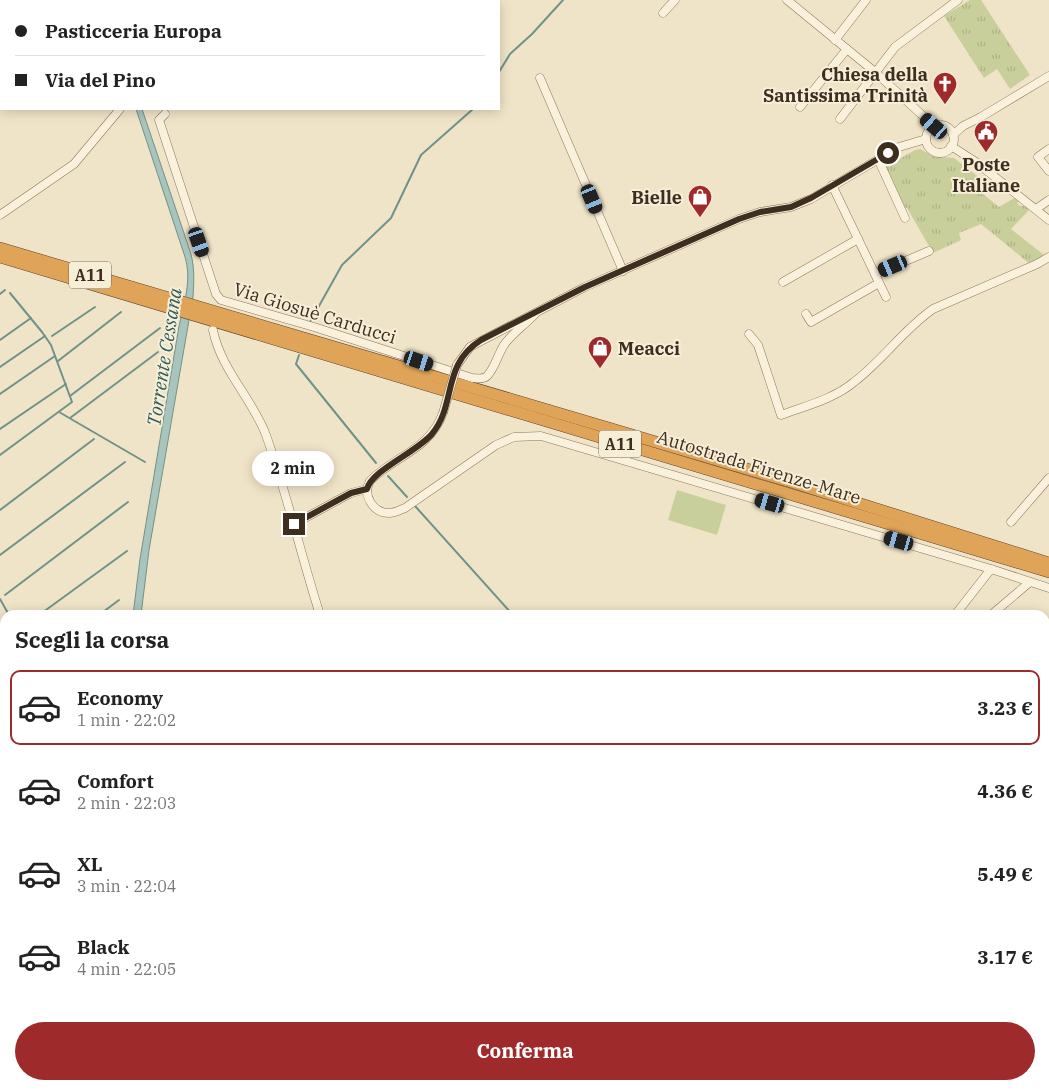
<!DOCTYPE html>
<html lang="it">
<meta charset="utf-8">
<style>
:root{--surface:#fff;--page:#f2f2f2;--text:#222;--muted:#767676;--line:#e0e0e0;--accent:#9e2a2b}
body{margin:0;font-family:"IBM Plex Serif",serif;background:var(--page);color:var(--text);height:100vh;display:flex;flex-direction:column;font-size:19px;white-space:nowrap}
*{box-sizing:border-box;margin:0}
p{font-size:16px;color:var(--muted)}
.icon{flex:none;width:28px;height:28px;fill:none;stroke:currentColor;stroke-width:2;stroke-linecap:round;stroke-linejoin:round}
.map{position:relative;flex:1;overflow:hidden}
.drawer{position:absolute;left:0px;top:610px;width:1050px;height:480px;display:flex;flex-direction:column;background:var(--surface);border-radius:15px 15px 0 0;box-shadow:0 2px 12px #0003}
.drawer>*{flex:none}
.hud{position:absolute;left:0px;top:0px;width:500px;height:110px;box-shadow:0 2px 12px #0003;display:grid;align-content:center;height:110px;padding:0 15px;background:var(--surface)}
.end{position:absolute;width:22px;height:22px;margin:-11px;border:6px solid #3d2e20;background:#fff;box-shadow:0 0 0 2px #fff}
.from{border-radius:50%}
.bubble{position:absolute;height:35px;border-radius:18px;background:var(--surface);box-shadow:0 2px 12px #0003;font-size:16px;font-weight:800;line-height:35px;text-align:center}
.car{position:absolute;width:15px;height:30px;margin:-15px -8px;border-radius:6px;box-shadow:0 0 4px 1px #0007;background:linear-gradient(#222 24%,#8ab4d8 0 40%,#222 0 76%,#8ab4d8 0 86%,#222 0)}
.hud b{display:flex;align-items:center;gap:18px;height:48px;font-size:19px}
.hud b+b{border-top:1px solid var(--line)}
.hud i{width:12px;height:12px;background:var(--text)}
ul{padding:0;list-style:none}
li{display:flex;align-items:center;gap:15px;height:75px;margin:0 10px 8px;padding:0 5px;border:2px solid transparent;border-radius:10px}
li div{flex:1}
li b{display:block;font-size:19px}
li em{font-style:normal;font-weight:800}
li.on{border-color:var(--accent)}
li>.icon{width:45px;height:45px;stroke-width:1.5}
h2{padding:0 15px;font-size:22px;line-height:60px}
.primary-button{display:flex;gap:10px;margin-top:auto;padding:10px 15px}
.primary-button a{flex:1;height:58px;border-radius:30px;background:var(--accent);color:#fff;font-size:20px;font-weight:800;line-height:58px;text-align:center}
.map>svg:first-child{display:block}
.green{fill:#c9cf9b}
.park{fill:url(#park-tufts)}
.water{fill:#a9c4bc;stroke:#6f938a}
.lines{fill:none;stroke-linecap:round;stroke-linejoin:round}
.stream{stroke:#6f938a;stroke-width:2}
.minor-casing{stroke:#8d765c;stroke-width:9}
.major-casing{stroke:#5b4430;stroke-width:11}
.highway-casing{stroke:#5b4430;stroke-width:12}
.minor{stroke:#faf1dc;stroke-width:8}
.major{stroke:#f3d9a0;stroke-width:10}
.highway{stroke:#e0a458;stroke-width:11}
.minor-bridge-casing{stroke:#8d765c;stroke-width:9;stroke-linecap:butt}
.minor-bridge{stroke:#faf1dc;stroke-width:8}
.route{stroke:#3d2e20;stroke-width:6}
.labels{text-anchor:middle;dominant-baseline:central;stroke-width:4;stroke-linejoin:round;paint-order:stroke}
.shield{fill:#f7eed8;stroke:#756857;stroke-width:1}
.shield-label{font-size:16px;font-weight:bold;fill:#3d2e20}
.poi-label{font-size:18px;font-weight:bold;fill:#3d2e20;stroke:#f7eed8;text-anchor:end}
.street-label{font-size:18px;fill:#3d2e20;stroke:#f7eed8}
.water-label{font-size:19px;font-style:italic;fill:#2f5d5a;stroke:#f7eed8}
</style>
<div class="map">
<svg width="1049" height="1090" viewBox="0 0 1049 1090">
<defs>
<pattern id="park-tufts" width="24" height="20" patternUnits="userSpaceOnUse" patternTransform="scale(1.25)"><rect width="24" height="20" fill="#c9cf9b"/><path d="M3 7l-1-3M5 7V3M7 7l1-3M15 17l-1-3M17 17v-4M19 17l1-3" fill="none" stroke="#aeb285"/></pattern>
</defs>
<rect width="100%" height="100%" fill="#f0e4c8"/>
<g class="green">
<polygon points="677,490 726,505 717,535 668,520"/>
<polygon points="1048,996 1049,1069 1045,1070 1045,999"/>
</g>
<g class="park">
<polygon points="970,0 981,0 1030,75 1010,89 997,69 984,78 944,16"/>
<polygon points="920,149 933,156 954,158 990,186 983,194 999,207 1016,197 1019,201 1017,203 1020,206 1025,206 1029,210 1011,229 1044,255 1030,264 981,224 959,233 961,240 933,253 907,208 903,207 885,167 915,150"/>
</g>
<path class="water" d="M136 109H142L189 248C195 264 194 280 193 297L149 550 141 615H133L140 559 179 326C184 303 192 280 185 257Z"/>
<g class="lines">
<g class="stream">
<polyline points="307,1 308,0"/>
<polyline points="367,1 369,0"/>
<polyline points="499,72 510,54 532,34 563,0"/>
<polyline points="0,294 5,290"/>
<polyline points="310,322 342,265 391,218 421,155 473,109"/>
<polyline points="52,336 95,307"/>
<polyline points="0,340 31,318"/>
<polyline points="299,355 296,364 376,463"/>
<polyline points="58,361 121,312"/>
<polyline points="0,367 45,336"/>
<polyline points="0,394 55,356"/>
<polyline points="70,396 160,328"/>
<polyline points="59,412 145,462"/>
<polyline points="70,418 158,352"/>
<polyline points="0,429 66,384"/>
<polyline points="0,455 72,402 51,345 42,332 10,293"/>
<polyline points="388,476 407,497"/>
<polyline points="415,506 513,615"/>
<polyline points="0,510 94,439"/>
<polyline points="0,555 125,462"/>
<polyline points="5,595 128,502"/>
<polyline points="0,599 9,615"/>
<polyline points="39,615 127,551"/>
<polyline points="99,615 119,600"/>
<polyline points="0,627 5,636"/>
<polyline points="0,677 5,674"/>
<polyline points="0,722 5,718"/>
<polyline points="0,820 5,816"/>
<polyline points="0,852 5,848"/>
<polyline points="0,868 5,865"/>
<polyline points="0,915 5,912"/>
<polyline points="0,1002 5,1010"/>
<polyline points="51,1085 54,1090"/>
<polyline points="916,1085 917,1090"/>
</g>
<defs>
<g id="minor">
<polyline points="787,0 875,72 934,126"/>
<polyline points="359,1 360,0"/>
<polyline points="663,13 675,0"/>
<polyline points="835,40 866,0"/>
<polyline points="540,78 623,271"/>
<polyline points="800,107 847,49"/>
<path d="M165 114 159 120 216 294 221 300 314 327 472 378C477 378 483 380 487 376 495 368 498 354 504 345 512 333 525 325 535 314"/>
<polyline points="840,119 895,47 958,0"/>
<circle cx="940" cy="139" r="14"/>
<polyline points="953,135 963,126 981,117 1049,76"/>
<polyline points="951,146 976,162 1049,220"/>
<polyline points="1049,149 1038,157 1049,171"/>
<polyline points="878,159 905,218"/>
<polyline points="832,185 886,297"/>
<polyline points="1036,209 1049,200"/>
<polyline points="0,215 74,164 120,109"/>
<polyline points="875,274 929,251"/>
<polyline points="783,282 858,239"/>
<polyline points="806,314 811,322 879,283"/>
<path d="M213 330C221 370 252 398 266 435 287 494 301 555 320 615"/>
<path d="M749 334 758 345 781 415C805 406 834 399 854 382 883 360 903 330 933 309L1037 264 1049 257"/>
<polyline points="457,365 470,347 481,341 585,287 739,219 760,212 791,207 811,199 899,147 926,139"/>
<path d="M443 413C429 451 395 455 370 481 362 495 373 513 389 513 395 513 400 510 405 508L496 445 514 437 541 436 991 569 1049 588"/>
<polyline points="1011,522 1049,478"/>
<polyline points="294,524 351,493 367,489"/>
<polyline points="955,615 991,569"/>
<polyline points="991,615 1030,582"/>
<polyline points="1045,740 1049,741"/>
<polyline points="1045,1075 1049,1073"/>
<polyline points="313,1085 314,1090"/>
<polyline points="507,1085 518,1090"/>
<polyline points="829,1090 831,1085"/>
<polyline points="1015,1090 1024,1085"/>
</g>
<polyline id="major" points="0,1089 2,1090"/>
<g id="highway">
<polyline points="0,248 791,482 1049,563"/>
<polyline points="0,257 1049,572"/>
</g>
</defs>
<use href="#minor" class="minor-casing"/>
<use href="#major" class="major-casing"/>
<use href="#highway" class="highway-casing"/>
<use href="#minor" class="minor"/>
<use href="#major" class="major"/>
<use href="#highway" class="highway"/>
<defs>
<polyline id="minor-bridge" points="443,413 457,365"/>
</defs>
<use href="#minor-bridge" class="minor-bridge-casing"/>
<use href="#minor-bridge" class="minor-bridge"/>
</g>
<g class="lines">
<path class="route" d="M294 524 351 493 367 489C372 470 417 452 432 434 457 404 441 365 481 340L585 287 739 219 760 212 791 207 811 198 888 153"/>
</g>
<defs>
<symbol id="church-pin" viewBox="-11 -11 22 30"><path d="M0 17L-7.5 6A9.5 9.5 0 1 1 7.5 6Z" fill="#9e2a2b" stroke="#f7eed8"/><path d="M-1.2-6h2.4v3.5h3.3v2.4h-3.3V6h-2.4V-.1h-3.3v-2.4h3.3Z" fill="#fff"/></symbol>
<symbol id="civic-pin" viewBox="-11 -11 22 30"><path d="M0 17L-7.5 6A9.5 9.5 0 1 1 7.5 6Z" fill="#9e2a2b" stroke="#f7eed8"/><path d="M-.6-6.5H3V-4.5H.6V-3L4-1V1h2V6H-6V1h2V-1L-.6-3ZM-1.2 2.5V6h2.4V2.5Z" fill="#fff"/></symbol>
<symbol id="shop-pin" viewBox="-11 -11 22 30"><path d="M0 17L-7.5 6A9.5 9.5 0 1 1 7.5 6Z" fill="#9e2a2b" stroke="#f7eed8"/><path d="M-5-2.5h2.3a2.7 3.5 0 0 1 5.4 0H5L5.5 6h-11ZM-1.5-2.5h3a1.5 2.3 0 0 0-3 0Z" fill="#fff"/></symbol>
</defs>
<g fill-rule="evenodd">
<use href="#church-pin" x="931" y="70" width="28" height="38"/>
<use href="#civic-pin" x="972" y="118" width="28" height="38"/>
<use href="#shop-pin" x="686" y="183" width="28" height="38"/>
<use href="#shop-pin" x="586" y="334" width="28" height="38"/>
</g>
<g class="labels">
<g class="shield">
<rect x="69" y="261.5" width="42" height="27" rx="4"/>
<rect x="599" y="430.5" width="42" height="27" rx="4"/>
</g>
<g class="shield-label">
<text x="90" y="275">A11</text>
<text x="620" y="444">A11</text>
</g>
<g class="poi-label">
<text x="928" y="74">Chiesa della<tspan x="928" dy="21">Santissima Trinità</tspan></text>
<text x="986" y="164" text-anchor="middle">Poste<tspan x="986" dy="21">Italiane</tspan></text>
<text x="682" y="197">Bielle</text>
<text x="618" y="348" text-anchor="start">Meacci</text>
</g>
<g class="street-label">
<text transform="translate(315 313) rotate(17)">Via Giosuè Carducci</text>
<text transform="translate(759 467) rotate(17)">Autostrada Firenze-Mare</text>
</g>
<g class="water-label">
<text transform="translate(164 357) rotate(-81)">Torrente Cessana</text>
</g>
</g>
</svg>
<i class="end from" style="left:888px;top:153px"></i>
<i class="end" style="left:294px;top:524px"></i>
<div class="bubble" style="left:252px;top:451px;width:82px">2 min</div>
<i class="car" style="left:934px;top:126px;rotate:311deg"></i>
<i class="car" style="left:592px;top:199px;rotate:157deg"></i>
<i class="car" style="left:199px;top:242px;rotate:161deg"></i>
<i class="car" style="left:893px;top:266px;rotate:247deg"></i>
<i class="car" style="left:419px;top:361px;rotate:108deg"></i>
<i class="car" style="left:770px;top:503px;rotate:286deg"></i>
<i class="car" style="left:899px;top:541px;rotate:286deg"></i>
<div class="hud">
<b><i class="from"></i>Pasticceria Europa</b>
<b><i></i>Via del Pino</b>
</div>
<section class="drawer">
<h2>Scegli la corsa</h2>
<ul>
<li class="on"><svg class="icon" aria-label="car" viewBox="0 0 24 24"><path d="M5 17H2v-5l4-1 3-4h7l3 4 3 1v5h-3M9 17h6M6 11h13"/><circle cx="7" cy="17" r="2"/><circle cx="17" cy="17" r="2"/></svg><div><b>Economy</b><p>1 min · 22:02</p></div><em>3.23 €</em></li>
<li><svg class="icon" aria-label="car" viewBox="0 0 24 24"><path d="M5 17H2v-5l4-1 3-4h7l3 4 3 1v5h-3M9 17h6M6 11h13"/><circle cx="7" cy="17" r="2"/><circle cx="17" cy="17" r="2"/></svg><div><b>Comfort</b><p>2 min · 22:03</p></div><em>4.36 €</em></li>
<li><svg class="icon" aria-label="car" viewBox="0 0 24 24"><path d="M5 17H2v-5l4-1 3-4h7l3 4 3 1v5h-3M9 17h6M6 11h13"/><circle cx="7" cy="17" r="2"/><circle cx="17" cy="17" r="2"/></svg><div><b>XL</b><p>3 min · 22:04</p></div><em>5.49 €</em></li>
<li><svg class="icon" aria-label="car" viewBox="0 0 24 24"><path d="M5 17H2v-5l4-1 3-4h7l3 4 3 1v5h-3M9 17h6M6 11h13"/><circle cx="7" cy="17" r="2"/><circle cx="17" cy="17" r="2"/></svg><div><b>Black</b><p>4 min · 22:05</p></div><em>3.17 €</em></li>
</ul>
<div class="primary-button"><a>Conferma</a></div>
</section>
</div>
